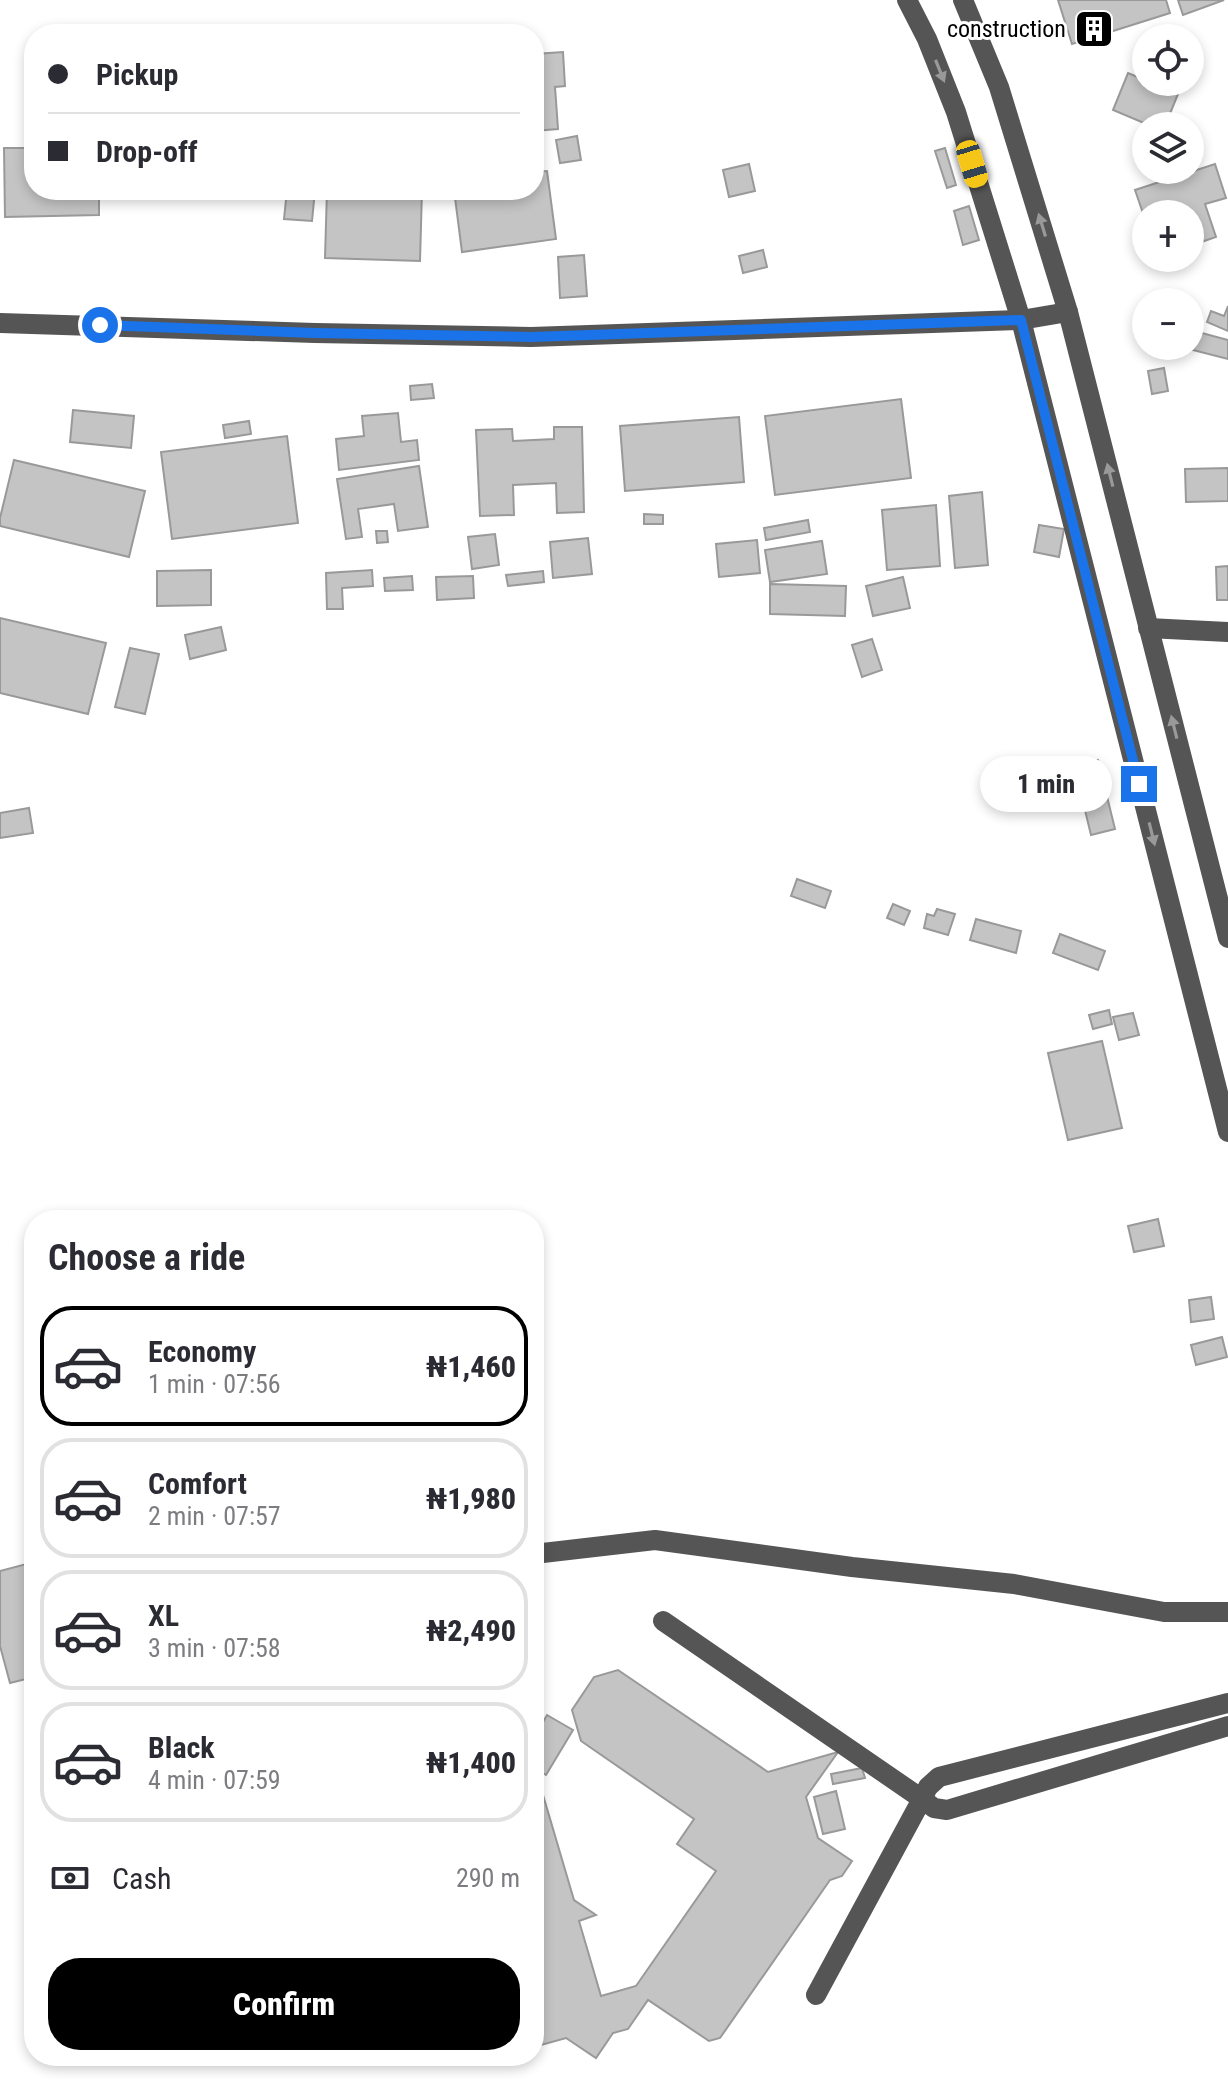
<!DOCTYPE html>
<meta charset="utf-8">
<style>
:root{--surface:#fff;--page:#f7f7f7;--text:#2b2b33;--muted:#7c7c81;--line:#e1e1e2;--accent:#000}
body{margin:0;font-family:"Roboto Condensed",sans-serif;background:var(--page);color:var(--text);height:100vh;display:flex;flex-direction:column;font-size:30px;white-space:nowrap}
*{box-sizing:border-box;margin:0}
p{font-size:26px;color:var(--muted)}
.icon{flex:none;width:44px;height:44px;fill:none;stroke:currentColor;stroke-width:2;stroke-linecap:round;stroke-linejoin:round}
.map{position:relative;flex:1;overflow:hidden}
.details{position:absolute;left:24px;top:1210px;width:520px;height:856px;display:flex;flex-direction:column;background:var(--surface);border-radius:32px;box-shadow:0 4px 12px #0003}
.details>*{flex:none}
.top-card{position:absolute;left:24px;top:24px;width:520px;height:176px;border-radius:32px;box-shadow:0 4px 12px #0003;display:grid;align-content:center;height:176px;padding:0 24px;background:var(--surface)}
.controls{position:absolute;left:1132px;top:24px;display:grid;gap:16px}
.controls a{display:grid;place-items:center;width:72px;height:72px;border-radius:50%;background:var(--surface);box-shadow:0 4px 12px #0003;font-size:40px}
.end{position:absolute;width:36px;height:36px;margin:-18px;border:10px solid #1a73e8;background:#fff;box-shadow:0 0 0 4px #fff}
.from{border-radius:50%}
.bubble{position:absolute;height:56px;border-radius:28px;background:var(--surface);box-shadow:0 4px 12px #0003;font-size:26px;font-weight:800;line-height:56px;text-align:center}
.car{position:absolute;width:24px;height:48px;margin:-24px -12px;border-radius:10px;box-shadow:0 0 6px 2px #0007;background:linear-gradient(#f5c518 24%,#345 0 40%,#f5c518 0 76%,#345 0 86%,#f5c518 0)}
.top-card b{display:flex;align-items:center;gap:28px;height:76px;font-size:30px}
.top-card b+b{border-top:2px solid var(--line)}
.top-card i{width:20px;height:20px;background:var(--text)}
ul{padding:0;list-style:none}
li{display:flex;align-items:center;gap:24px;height:120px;margin:0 16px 12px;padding:0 8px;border:4px solid var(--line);border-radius:32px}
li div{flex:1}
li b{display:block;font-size:30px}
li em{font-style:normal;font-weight:800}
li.selected{border-color:var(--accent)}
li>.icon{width:72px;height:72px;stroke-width:1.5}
h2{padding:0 24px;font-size:36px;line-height:96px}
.pay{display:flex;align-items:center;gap:20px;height:88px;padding:0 24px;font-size:30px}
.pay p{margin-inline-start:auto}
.cta{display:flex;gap:16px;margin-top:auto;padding:16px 24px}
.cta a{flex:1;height:92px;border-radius:32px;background:var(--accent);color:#fff;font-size:32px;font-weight:800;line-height:92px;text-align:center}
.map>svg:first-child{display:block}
.building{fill:#c4c4c4;stroke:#999;stroke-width:2}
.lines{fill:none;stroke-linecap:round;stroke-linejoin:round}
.minor{stroke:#555;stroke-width:20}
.oneway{fill:#999}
.route{stroke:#1a73e8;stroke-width:10}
.labels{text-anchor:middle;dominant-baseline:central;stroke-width:6;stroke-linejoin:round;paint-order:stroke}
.poi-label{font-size:24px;fill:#000;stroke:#fff;text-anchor:end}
</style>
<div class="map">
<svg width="1228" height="2090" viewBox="0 0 1228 2090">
<rect width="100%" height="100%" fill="#fff"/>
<g class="building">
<polygon points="1058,0 1166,0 1170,13 1072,44"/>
<polygon points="1178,0 1224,0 1183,15"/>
<polygon points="563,52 565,86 555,87 558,129 534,131 534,54"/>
<polygon points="1128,73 1178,94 1165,126 1151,126 1113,110"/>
<polygon points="577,136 581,160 560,163 556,140"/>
<polygon points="4,148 34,148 34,190 99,190 99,215 5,217"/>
<polygon points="945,148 956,185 947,188 935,151"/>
<polygon points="749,164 755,191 729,197 723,170"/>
<polygon points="1215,164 1226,198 1205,204 1216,237 1190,246 1190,214 1146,214 1146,222 1135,190"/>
<polygon points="547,171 556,239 462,252 454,190 534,190 534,172"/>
<polygon points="287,190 315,190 312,221 284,219"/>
<polygon points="327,190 422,190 420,261 325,258"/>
<polygon points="969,206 979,240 963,245 954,211"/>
<polygon points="763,250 767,267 743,273 739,256"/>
<polygon points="584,255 587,296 560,298 558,257"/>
<polygon points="1228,306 1228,331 1207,322 1211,311 1224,316"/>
<polygon points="1198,332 1228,340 1228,359 1193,350"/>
<polygon points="1164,368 1168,391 1152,394 1148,371"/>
<polygon points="432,384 434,398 411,400 410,386"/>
<polygon points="901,399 911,478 775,495 765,416"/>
<polygon points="73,410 134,416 131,448 70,442"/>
<polygon points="398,413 401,442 417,440 419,460 339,470 336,439 364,436 362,416"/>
<polygon points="739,417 744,482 625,491 620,426"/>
<polygon points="249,421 251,434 225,438 223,425"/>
<polygon points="554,427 582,427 584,512 557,513 556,483 513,485 514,515 480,516 476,430 512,429 513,441 554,439"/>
<polygon points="287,436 298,523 172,539 161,452"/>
<polygon points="14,460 145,491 129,557 0,526 0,518"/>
<polygon points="419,466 428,527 398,531 394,504 358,509 362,537 346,539 337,479"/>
<polygon points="1228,468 1228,501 1186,502 1185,469"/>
<polygon points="982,492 988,565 955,568 949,496"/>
<polygon points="936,505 940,566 887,570 882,510"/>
<polygon points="644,514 663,515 663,524 644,524"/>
<polygon points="808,520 810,532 766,540 764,528"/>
<polygon points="1039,525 1064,529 1059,557 1034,552"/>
<polygon points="376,531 387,531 388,542 377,543"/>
<polygon points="495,534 499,565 472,569 468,537"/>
<polygon points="588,538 592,574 553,578 550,542"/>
<polygon points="757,540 760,573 719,577 716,544"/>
<polygon points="822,541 827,574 770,582 765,550"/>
<polygon points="1228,566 1228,600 1217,600 1216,567"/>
<polygon points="211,570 211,605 157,606 157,571"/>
<polygon points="372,570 373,586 342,588 343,609 327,609 326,573"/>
<polygon points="543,571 544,582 508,586 506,575"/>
<polygon points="412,576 413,590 385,591 384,578"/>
<polygon points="473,576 474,598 437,600 436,577"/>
<polygon points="903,577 910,608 873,616 866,586"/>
<polygon points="770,584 846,586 845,616 770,614"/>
<polygon points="0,618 106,643 88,714 0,693"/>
<polygon points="221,627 226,650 190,659 185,635"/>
<polygon points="872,639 882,670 862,677 852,645"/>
<polygon points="130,648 159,654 145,714 115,707"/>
<polygon points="1098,760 1115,829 1091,835 1074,765"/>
<polygon points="29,808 33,833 0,838 0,813"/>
<polygon points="797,879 831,891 825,908 791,896"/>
<polygon points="893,904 910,911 904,925 887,918"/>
<polygon points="937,909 955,914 948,935 924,928 927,914 934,916"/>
<polygon points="976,919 1021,931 1016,953 970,940"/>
<polygon points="1060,934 1105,951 1098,970 1053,953"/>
<polygon points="1109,1010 1112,1024 1093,1029 1089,1015"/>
<polygon points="1133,1013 1139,1035 1119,1040 1113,1017"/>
<polygon points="1102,1041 1122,1128 1068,1140 1048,1053"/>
<polygon points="1158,1219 1164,1246 1134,1252 1128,1226"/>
<polygon points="1211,1297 1214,1319 1191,1322 1189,1300"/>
<polygon points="1222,1337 1227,1357 1196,1365 1191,1345"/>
<polygon points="34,1562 34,1677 10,1683 0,1646 0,1571"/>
<polygon points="618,1670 768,1772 838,1752 806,1797 818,1838 852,1861 842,1876 830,1880 720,2038 709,2041 648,2000 628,2029 613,2033 596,2058 566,2038 534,2047 534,1775 538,1778 574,1900 596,1915 579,1921 601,1996 636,1986 716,1871 677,1844 694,1819 581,1741 572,1710 594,1677"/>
<polygon points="547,1715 573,1730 546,1775 534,1768 534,1738"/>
<polygon points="862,1768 865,1778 833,1784 831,1774"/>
<polygon points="836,1791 845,1829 823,1834 814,1797"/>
</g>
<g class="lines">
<g class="minor">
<polyline points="907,0 927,39 956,112 1021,320 1228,1132"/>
<polyline points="963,0 999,87 1068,312 1228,938"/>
<polyline points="0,323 315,333 531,337 1021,320 1068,312"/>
<polyline points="1148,628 1228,632"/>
<polyline points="534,1554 655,1540 852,1567 1014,1584 1164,1612 1228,1612"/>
<polyline points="663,1621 922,1799 928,1787 939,1777 1228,1703"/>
<polyline points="816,1995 922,1799 934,1808 947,1810 1228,1726"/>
</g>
</g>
<defs><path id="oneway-solid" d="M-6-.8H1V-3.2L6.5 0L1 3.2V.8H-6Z" transform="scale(2)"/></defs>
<g class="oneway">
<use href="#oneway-solid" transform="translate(940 71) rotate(68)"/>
<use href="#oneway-solid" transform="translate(1042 225) rotate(-107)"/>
<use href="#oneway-solid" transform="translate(1110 475) rotate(-104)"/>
<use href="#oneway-solid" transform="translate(1174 727) rotate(-104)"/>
<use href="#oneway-solid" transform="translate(1152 834) rotate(76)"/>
</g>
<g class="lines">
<polyline class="route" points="100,325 315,333 531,337 1021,320 1139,784"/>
</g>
<defs>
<symbol id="building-square" viewBox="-11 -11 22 22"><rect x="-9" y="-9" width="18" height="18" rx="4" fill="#000" stroke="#fff"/><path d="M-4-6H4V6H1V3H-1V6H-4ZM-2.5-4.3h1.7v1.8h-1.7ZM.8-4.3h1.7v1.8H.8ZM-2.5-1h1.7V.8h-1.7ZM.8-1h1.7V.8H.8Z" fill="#fff"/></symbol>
</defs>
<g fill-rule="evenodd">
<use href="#building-square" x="1072" y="7" width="44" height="44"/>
</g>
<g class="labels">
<g class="poi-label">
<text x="1066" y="29">construction</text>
</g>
</g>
</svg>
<div class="controls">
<a><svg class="icon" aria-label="locate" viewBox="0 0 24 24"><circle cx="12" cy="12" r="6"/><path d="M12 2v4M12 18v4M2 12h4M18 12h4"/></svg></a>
<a><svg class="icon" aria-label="layers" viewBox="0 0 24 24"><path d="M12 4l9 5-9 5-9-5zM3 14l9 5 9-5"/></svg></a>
<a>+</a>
<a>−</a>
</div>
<i class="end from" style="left:100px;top:325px"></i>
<i class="end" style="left:1139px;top:784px"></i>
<div class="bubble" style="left:980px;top:756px;width:132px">1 min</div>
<i class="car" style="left:972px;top:164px;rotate:163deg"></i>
<div class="top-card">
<b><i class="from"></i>Pickup</b>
<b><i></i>Drop-off</b>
</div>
<section class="details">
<h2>Choose a ride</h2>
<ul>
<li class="selected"><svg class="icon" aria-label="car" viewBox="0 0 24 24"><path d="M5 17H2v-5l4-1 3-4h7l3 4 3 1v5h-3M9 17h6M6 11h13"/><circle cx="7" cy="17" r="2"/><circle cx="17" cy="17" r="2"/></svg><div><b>Economy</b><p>1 min · 07:56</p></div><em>₦1,460</em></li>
<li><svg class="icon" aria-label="car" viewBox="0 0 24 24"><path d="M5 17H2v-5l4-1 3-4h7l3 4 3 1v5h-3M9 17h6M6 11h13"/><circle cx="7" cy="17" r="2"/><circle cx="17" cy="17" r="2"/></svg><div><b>Comfort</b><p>2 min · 07:57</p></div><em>₦1,980</em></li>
<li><svg class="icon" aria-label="car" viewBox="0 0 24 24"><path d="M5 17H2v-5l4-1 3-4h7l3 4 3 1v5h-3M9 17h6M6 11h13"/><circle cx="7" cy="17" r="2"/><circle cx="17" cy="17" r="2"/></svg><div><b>XL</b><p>3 min · 07:58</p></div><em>₦2,490</em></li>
<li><svg class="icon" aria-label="car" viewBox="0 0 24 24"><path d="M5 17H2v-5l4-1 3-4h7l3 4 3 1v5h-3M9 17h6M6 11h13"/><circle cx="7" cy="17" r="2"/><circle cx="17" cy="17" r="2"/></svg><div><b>Black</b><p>4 min · 07:59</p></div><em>₦1,400</em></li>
</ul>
<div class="pay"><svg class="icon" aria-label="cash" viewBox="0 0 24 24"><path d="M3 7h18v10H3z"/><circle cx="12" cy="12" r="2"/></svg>Cash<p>290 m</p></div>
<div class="cta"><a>Confirm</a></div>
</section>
</div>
